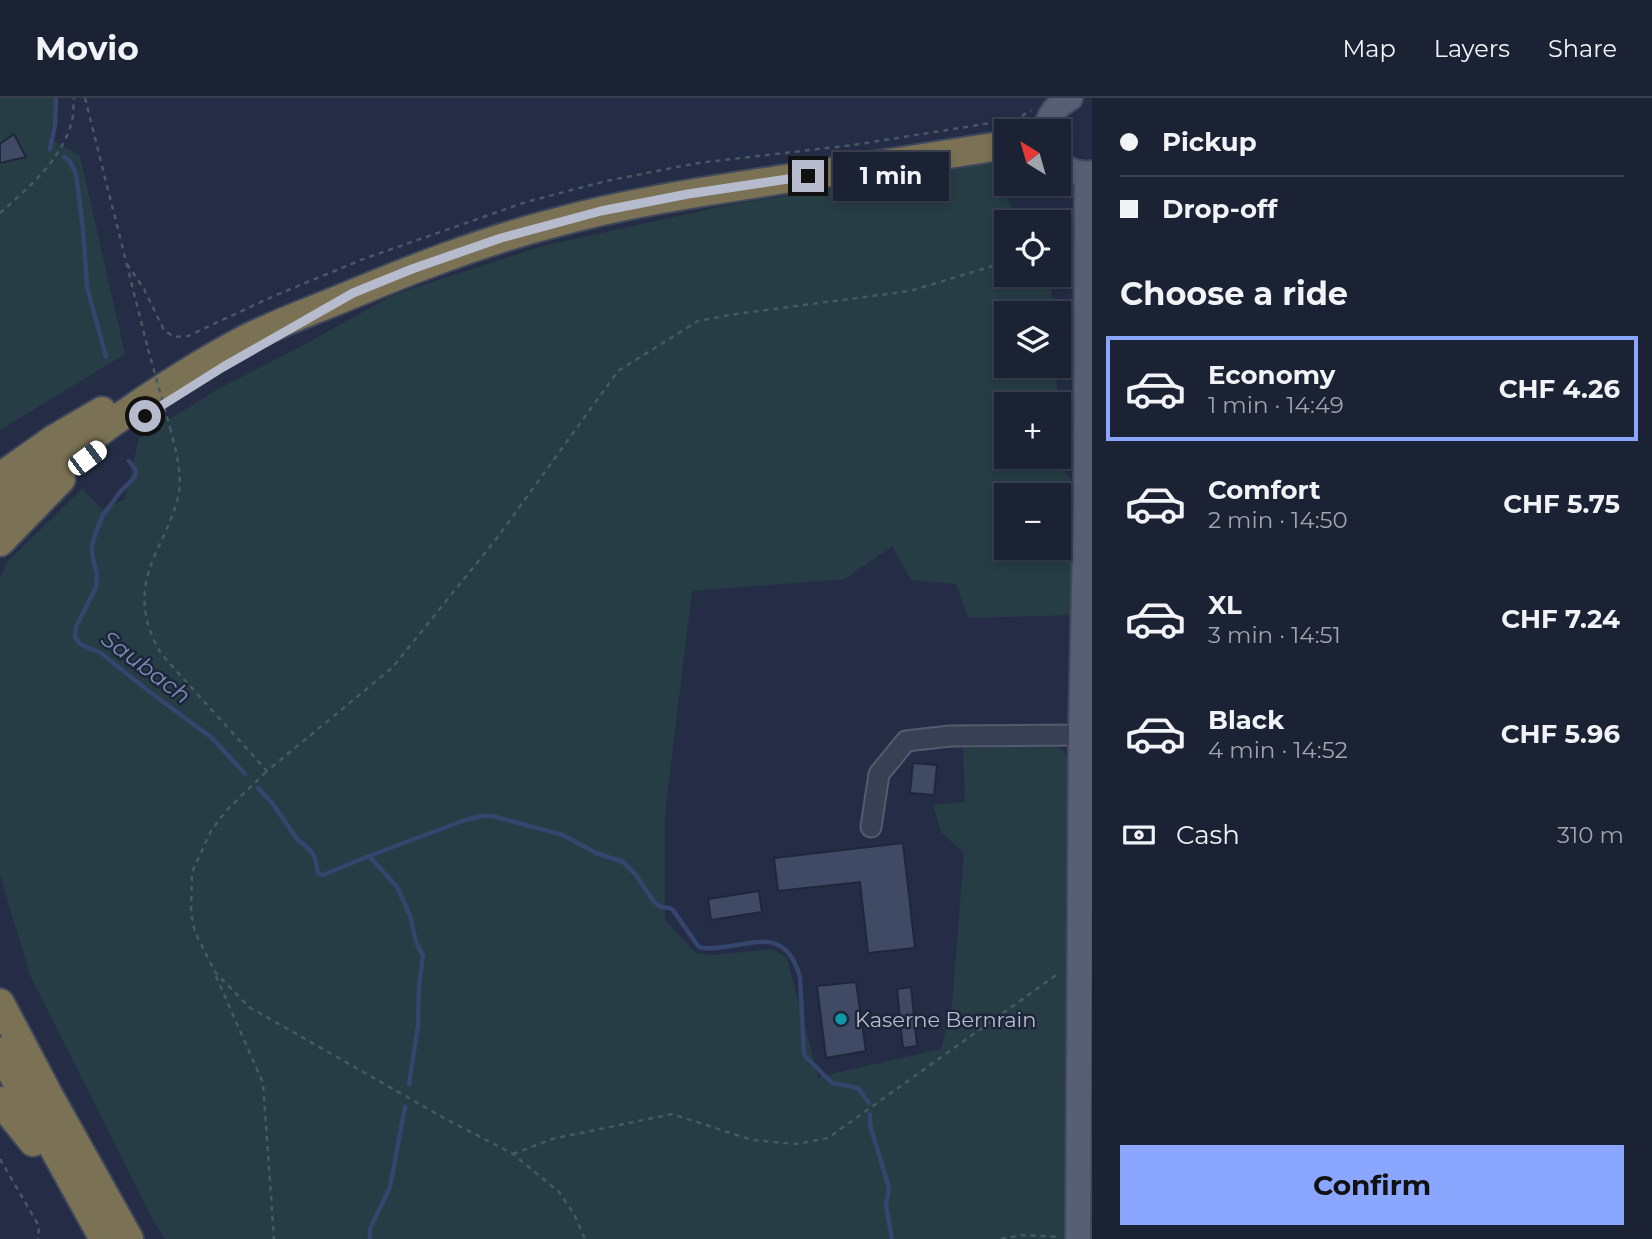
<!DOCTYPE html>
<meta charset="utf-8">
<style>
:root{--surface:#1b2234;--page:#282f40;--text:#f1f3f6;--muted:#a0a4ac;--line:#393f4f;--accent:#8aa6ff}
body{margin:0;font-family:Montserrat,sans-serif;background:var(--page);color:var(--text);height:100vh;display:flex;flex-direction:column;font-size:26px;white-space:nowrap}
*{box-sizing:border-box;margin:0}
p{font-size:23px;color:var(--muted)}
.icon{flex:none;width:38px;height:38px;fill:none;stroke:currentColor;stroke-width:2;stroke-linecap:round;stroke-linejoin:round}
.map{position:relative;flex:1;overflow:hidden}
.sheet{display:flex;flex-direction:column;background:var(--surface);width:560px}
.sheet>*{flex:none}
.hud{display:grid;align-content:center;height:154px;padding:0 28px;background:var(--surface)}
.needle{width:46px;rotate:323deg}
.tools{position:absolute;left:994px;top:21px;display:grid;gap:14px}
.tools a{display:grid;place-items:center;width:77px;height:77px;border-radius:0px;background:var(--surface);box-shadow:0 4px 10px #0003,0 0 0 2px var(--line);font-size:35px}
.end{position:absolute;width:32px;height:32px;margin:-16px;border:9px solid #b6bcce;background:#111;box-shadow:0 0 0 4px #111}
.from{border-radius:50%}
.bubble{position:absolute;height:49px;border-radius:0px;background:var(--surface);box-shadow:0 4px 10px #0003,0 0 0 2px var(--line);font-size:23px;font-weight:700;line-height:49px;text-align:center}
.car{position:absolute;width:21px;height:42px;margin:-21px -10px;border-radius:9px;box-shadow:0 0 5px 2px #0007;background:linear-gradient(#fff 24%,#345 0 40%,#fff 0 76%,#345 0 86%,#fff 0)}
.hud b{display:flex;align-items:center;gap:24px;height:66px;font-size:26px}
.hud b+b{border-top:2px solid var(--line)}
.hud i{width:18px;height:18px;background:var(--text)}
ul{padding:0;list-style:none}
li{display:flex;align-items:center;gap:21px;height:105px;margin:0 14px 10px;padding:0 14px;border:4px solid transparent;border-radius:0px}
li div{flex:1}
li b{display:block;font-size:26px}
li em{font-style:normal;font-weight:700}
li.selected{border-color:var(--accent)}
li>.icon{width:63px;height:63px;stroke-width:1.5}
h2{padding:0 28px;font-size:32px;line-height:84px}
.pay{display:flex;align-items:center;gap:18px;height:77px;padding:0 28px;font-size:26px}
.pay p{margin-inline-start:auto}
.primary-button{display:flex;gap:14px;margin-top:auto;padding:14px 28px}
.primary-button a{flex:1;height:80px;border-radius:0px;background:var(--accent);color:#111;font-size:28px;font-weight:700;line-height:80px;text-align:center}
header{display:flex;align-items:center;gap:42px;box-sizing:border-box;height:98px;padding:0 35px;background:var(--surface);border-bottom:2px solid var(--line)}
header strong{font-size:33px}
nav{display:flex;gap:38px;margin-inline-start:auto;font-size:24px}
main{display:flex;flex:1;min-height:0}
.map>svg:first-child{display:block}
.green{fill:#263d46;fill-rule:evenodd}
.lines{fill:none;stroke-linecap:round;stroke-linejoin:round}
.stream{stroke:#36456d;stroke-width:4.5}
.building{fill:#404a65;stroke:#1f273b;stroke-width:2}
.minor-casing{stroke:#545b6e;stroke-width:23}
.major-casing{stroke:#43495d;stroke-width:28}
.highway-casing{stroke:#40485b;stroke-width:32}
.path{stroke:#455a62;stroke-width:2.5;stroke-dasharray:5 5;stroke-linecap:butt}
.minor{stroke:#394054;stroke-width:19}
.major{stroke:#575f74;stroke-width:24}
.highway{stroke:#7b7255;stroke-width:28}
.path-bridge{stroke:#455a62;stroke-width:2.5;stroke-dasharray:5 5;stroke-linecap:butt}
.route{stroke:#b6bcce;stroke-width:9}
.culture-dot{fill:#0f9aa8;stroke:#1d2539;stroke-width:2.5}
.labels{text-anchor:middle;dominant-baseline:central;stroke-width:5;stroke-linejoin:round;paint-order:stroke}
.poi-label{font-size:21px;fill:#b6bcce;stroke:#1d2539;text-anchor:start}
.water-label{font-size:23px;font-style:italic;fill:#7b8cb7;stroke:#1d2539}
</style>
<header>
<strong>Movio</strong>
<nav><a>Map</a><a>Layers</a><a>Share</a></nav>
</header>
<main>
<div class="map">
<svg width="1092" height="1141" viewBox="0 0 1092 1141">
<rect width="100%" height="100%" fill="#242d45"/>
<g class="green">
<polygon points="0,0 57,0 50,38 57,45 80,58 125,256 0,332"/>
<path d="M991 65 1019 124H1006V177H1050L1053 215H1006V268H1056L1058 306H1006V359H1057V363L1074 386 1073 517 968 520 956 486 911 482 892 448 845 481 692 493 665 715V822L696 855 714 857 772 851 787 860 818 979 941 951 952 907 964 755 941 734 933 707 965 704 963 650 1054 647 1064 653 1071 664 1067 1141H165L156 1128 30 877 0 777V480L8 463 82 391 102 411 125 401 139 340 218 291 302 248 393 197 539 149 728 107ZM1006 397H1059V450H1006Z"/>
</g>
<g class="lines">
<g class="stream">
<polyline points="50,51 55,27 56,0"/>
<polyline points="64,59 69,62 76,76 83,131 87,189 106,259"/>
<polyline points="129,363 136,373 135,379 121,393 103,417 97,431 92,447 92,456 97,477 96,489 76,529 75,539 80,546 101,555 146,591 212,640 245,676"/>
<polyline points="258,690 273,706 297,741 311,753 315,760 318,775 323,777 369,758 397,789 410,817 416,844 423,858 419,887 418,928 409,986"/>
<path d="M369 758 465 722 481 718H492L563 737 596 755 623 764 636 777 654 804 661 809 670 810 673 812 698 848 702 850C744 854 783 820 800 879L804 957 832 985 858 990 869 1005"/>
<polyline points="870,1016 870,1027 889,1090 886,1107 892,1141"/>
<polyline points="370,1141 370,1131 390,1089 405,1009"/>
</g>
</g>
<g class="building">
<polygon points="14,36 26,59 0,65 0,46"/>
<polygon points="913,665 937,667 934,697 910,695"/>
<polygon points="903,745 915,850 868,855 860,784 778,793 774,760"/>
<polygon points="759,793 762,814 711,822 708,801"/>
<polygon points="856,884 866,953 826,960 817,888"/>
<polygon points="911,889 917,948 903,950 897,891"/>
</g>
<g class="lines">
<defs>
<polyline id="minor" points="871,729 879,676 906,643 950,638 1081,637"/>
<g id="major">
<path d="M1046 33C1048 17 1056 8 1070 0"/>
<path d="M1059 65C1068 73 1080 77 1092 75"/>
<polyline points="1078,1141 1081,637 1086,400 1087,76"/>
</g>
<g id="highway">
<polyline points="0,379 54,341 102,313"/>
<path d="M0 411C76 349 156 289 242 243 275 226 309 214 343 200 412 171 481 144 554 125 629 104 707 93 785 81 859 70 932 59 1006 47"/>
<polyline points="0,444 61,381"/>
<polyline points="0,905 48,996 129,1141"/>
<polyline points="0,953 104,1141"/>
<polyline points="0,1003 33,1044"/>
</g>
</defs>
<use href="#minor" class="minor-casing"/>
<use href="#major" class="major-casing"/>
<use href="#highway" class="highway-casing"/>
<g class="path">
<polyline points="85,0 148,251"/>
<polyline points="1057,89 1060,97 1069,98"/>
<path d="M0 115C29 89 62 62 72 23 74 16 73 7 74 0"/>
<polyline points="1059,152 1068,150"/>
<polyline points="127,166 144,191 164,232 174,239 188,238 276,197 366,160 526,104 606,83 698,65 853,47 991,25 1019,20 1031,12"/>
<path d="M170 330C175 348 182 375 179 394 175 417 163 438 154 459 139 494 142 525 162 557L267 673 392 570 497 440 618 273 698 223 736 216 910 193 1006 164"/>
<polyline points="266,674 225,714 211,733 192,774 191,815 195,834 215,874 249,909 444,1020 513,1056 559,1094 574,1116 585,1141"/>
<polyline points="216,878 263,985 274,1141"/>
<polyline points="513,1056 552,1041 672,1016 752,1042 796,1046 828,1040 1059,875"/>
<polyline points="0,1061 39,1128 38,1141"/>
<polyline points="1001,1141 1022,1137 1060,1139"/>
</g>
<use href="#minor" class="minor"/>
<use href="#major" class="major"/>
<use href="#highway" class="highway"/>
<polyline class="path-bridge" points="148,251 170,330"/>
</g>
<g class="lines">
<polyline class="route" points="145,318 223,269 353,195 412,171 501,140 601,113 688,96 808,78"/>
</g>
<circle class="culture-dot" cx="841" cy="921" r="7"/>
<g class="labels">
<g class="poi-label">
<text x="855" y="921">Kaserne Bernrain</text>
</g>
<g class="water-label">
<text transform="translate(146 569) rotate(37)">Saubach</text>
</g>
</g>
</svg>
<div class="tools">
<a><svg class="needle" viewBox="-14 -14 28 28"><path d="M0-13l5 13h-10z" fill="#e53935"/><path d="M0 13l5-13h-10z" fill="#a0a4ac"/></svg></a>
<a><svg class="icon" aria-label="locate" viewBox="0 0 24 24"><circle cx="12" cy="12" r="6"/><path d="M12 2v4M12 18v4M2 12h4M18 12h4"/></svg></a>
<a><svg class="icon" aria-label="layers" viewBox="0 0 24 24"><path d="M12 4l9 5-9 5-9-5zM3 14l9 5 9-5"/></svg></a>
<a>+</a>
<a>−</a>
</div>
<i class="end from" style="left:145px;top:318px"></i>
<i class="end" style="left:808px;top:78px"></i>
<div class="bubble" style="left:833px;top:54px;width:116px">1 min</div>
<i class="car" style="left:87px;top:360px;rotate:53deg"></i>
</div>
<section class="sheet">
<div class="hud">
<b><i class="from"></i>Pickup</b>
<b><i></i>Drop-off</b>
</div>
<h2>Choose a ride</h2>
<ul>
<li class="selected"><svg class="icon" aria-label="car" viewBox="0 0 24 24"><path d="M5 17H2v-5l4-1 3-4h7l3 4 3 1v5h-3M9 17h6M6 11h13"/><circle cx="7" cy="17" r="2"/><circle cx="17" cy="17" r="2"/></svg><div><b>Economy</b><p>1 min · 14:49</p></div><em>CHF 4.26</em></li>
<li><svg class="icon" aria-label="car" viewBox="0 0 24 24"><path d="M5 17H2v-5l4-1 3-4h7l3 4 3 1v5h-3M9 17h6M6 11h13"/><circle cx="7" cy="17" r="2"/><circle cx="17" cy="17" r="2"/></svg><div><b>Comfort</b><p>2 min · 14:50</p></div><em>CHF 5.75</em></li>
<li><svg class="icon" aria-label="car" viewBox="0 0 24 24"><path d="M5 17H2v-5l4-1 3-4h7l3 4 3 1v5h-3M9 17h6M6 11h13"/><circle cx="7" cy="17" r="2"/><circle cx="17" cy="17" r="2"/></svg><div><b>XL</b><p>3 min · 14:51</p></div><em>CHF 7.24</em></li>
<li><svg class="icon" aria-label="car" viewBox="0 0 24 24"><path d="M5 17H2v-5l4-1 3-4h7l3 4 3 1v5h-3M9 17h6M6 11h13"/><circle cx="7" cy="17" r="2"/><circle cx="17" cy="17" r="2"/></svg><div><b>Black</b><p>4 min · 14:52</p></div><em>CHF 5.96</em></li>
</ul>
<div class="pay"><svg class="icon" aria-label="cash" viewBox="0 0 24 24"><path d="M3 7h18v10H3z"/><circle cx="12" cy="12" r="2"/></svg>Cash<p>310 m</p></div>
<div class="primary-button"><a>Confirm</a></div>
</section>
</main>
